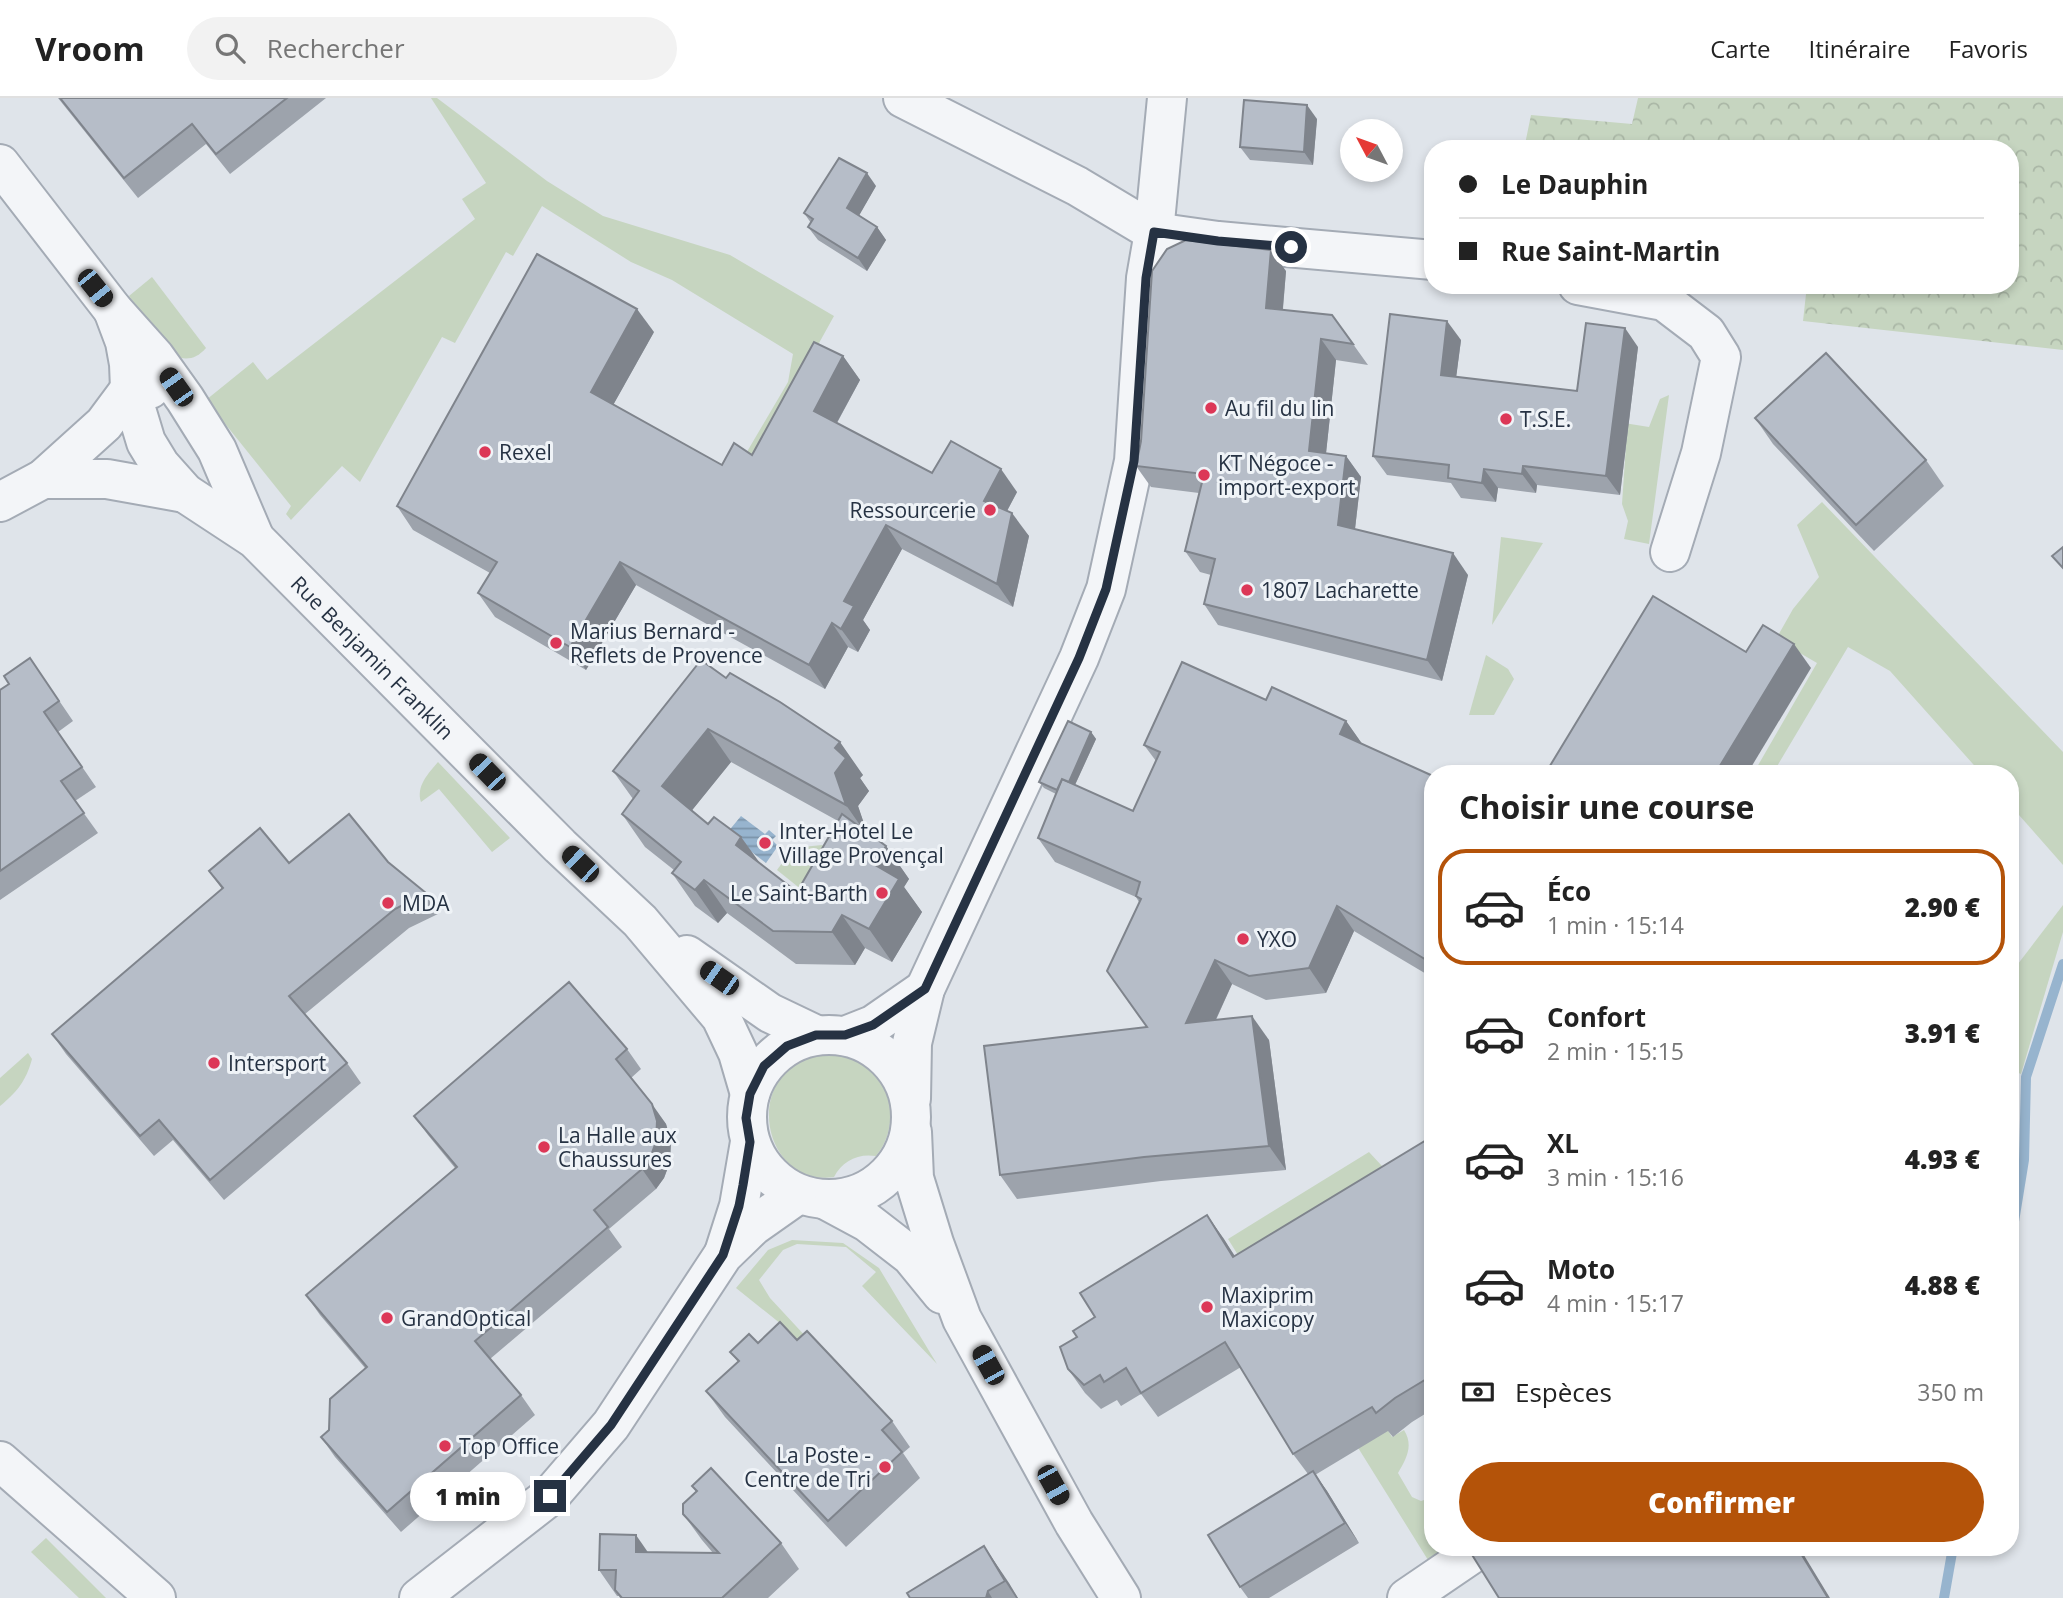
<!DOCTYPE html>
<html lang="fr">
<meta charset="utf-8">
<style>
:root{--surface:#fff;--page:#f2f2f2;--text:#222;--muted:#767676;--line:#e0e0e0;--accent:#b45309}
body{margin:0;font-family:"Open Sans",sans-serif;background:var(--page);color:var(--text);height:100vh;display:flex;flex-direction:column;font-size:26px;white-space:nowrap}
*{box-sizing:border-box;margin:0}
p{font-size:23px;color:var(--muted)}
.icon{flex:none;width:38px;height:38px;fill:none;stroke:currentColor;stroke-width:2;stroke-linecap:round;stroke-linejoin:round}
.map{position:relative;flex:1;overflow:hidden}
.side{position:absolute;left:1424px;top:667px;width:595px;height:791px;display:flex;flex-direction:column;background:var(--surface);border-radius:28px;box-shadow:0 4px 10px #0003}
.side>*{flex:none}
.banner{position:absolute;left:1424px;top:42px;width:595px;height:154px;border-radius:28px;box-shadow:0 4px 10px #0003;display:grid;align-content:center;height:154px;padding:0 35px;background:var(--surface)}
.needle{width:46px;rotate:311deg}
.buttons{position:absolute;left:1340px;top:21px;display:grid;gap:14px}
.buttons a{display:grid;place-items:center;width:63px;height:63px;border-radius:50%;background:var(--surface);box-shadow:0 4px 10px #0003;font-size:35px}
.end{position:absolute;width:32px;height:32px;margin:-16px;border:9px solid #263243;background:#fff;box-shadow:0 0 0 4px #fff}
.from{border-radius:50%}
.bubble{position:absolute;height:49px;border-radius:24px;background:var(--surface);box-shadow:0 4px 10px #0003;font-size:23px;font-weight:800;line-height:49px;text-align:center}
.car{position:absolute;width:21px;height:42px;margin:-21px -10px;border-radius:9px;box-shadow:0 0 5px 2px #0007;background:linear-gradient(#222 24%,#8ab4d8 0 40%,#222 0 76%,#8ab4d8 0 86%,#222 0)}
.banner b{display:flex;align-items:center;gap:24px;height:66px;font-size:26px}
.banner b+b{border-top:2px solid var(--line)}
.banner i{width:18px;height:18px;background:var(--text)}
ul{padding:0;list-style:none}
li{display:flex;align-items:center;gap:21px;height:116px;margin:0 14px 10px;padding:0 21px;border:4px solid transparent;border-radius:28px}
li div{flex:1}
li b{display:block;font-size:26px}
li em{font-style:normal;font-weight:800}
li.active{border-color:var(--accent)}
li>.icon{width:63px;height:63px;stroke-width:1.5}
h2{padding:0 35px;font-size:32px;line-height:84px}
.pay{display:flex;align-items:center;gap:18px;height:77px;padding:0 35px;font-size:26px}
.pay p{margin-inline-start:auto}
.button{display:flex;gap:14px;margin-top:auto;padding:14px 35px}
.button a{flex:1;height:80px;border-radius:42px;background:var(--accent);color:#fff;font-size:28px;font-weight:800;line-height:80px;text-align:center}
header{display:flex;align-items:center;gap:42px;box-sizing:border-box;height:98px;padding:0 35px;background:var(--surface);border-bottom:2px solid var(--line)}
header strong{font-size:33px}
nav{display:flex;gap:38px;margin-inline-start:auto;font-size:24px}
.search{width:490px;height:63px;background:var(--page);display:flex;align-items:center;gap:18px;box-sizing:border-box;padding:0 24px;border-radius:38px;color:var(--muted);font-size:26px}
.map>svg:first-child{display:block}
.grass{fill:#c6d5c0}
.forest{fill:url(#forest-crowns)}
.water{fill:url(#water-rules)}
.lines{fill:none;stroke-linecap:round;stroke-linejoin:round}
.stream{stroke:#97b4ce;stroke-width:10}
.minor-casing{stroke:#a4abb5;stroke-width:42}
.minor{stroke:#f3f5f8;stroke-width:38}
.wall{fill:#9da3ac;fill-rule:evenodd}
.shaded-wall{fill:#7f848c}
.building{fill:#b6bdc8;stroke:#7f848c;stroke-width:2}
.route{stroke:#263243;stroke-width:9}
.poi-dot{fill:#dc3757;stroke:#eff3f7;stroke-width:2.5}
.labels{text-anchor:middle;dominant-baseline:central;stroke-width:6;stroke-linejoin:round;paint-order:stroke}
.poi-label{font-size:21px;fill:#263243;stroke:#eff3f7;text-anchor:start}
.street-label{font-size:21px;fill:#263243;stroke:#eff3f7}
</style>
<header>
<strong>Vroom</strong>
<div class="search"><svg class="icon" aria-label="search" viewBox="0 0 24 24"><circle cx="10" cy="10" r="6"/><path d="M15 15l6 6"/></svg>Rechercher</div>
<nav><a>Carte</a><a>Itinéraire</a><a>Favoris</a></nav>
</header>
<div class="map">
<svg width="2063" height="1500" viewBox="0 0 2063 1500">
<defs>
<pattern id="forest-crowns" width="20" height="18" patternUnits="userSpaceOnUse" patternTransform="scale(1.75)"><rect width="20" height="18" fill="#c6d5c0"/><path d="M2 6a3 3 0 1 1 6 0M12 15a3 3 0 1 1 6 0" fill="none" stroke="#aab7a6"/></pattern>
<pattern id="water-rules" width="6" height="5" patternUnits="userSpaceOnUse" patternTransform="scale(1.75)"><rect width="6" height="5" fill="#97b4ce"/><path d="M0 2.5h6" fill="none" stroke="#7b93a9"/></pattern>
</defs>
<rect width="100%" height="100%" fill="#dfe4ea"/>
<g class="grass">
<polygon points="431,0 437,0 547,83 603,118 730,157 834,218 751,368 741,364 788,284 793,256 672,182 631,164 542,108 513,158 506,154 455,245 442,239 360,384 342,368 291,422 286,416 291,408 206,302 253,264 267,282 475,121 462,101 486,85"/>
<path d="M152 179 206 250C196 261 189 262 174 259L129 198Z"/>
<polygon points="1669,297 1649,446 1624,441 1628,423 1622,406 1626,347 1624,325 1649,329 1660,301"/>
<polygon points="1822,404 2063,654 2063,767 2011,708 2011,676 1981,675 1890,573 1848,549 1773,675 1753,676 1817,565 1776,541 1793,511 1819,479 1797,427"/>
<polygon points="1501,439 1543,445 1492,527"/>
<polygon points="1486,557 1508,571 1514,581 1494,617 1469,617"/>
<path d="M438 664 510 740 492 754 439 691 421 704C416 688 428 676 438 664Z"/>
<polygon points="822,747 839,762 802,792 777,772 793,750"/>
<polygon points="2063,807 2063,834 2021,976 2011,972 2011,875"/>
<path d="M28 955 32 961C26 983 17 994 0 1008V980Z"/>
<path d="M830 956C837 957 846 958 852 960 892 977 902 1026 876 1058 858 1055 842 1063 834 1079 765 1089 742 983 809 960 815 957 823 957 830 956Z"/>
<path d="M1369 1054 1382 1068 1269 1140 1392 1339 1404 1332C1414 1348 1406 1361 1398 1375L1412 1399 1421 1403 1427 1401 1433 1389V1449H1450L1428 1462 1228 1141Z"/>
<polygon points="792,1142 843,1145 879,1170 937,1266 862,1188 876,1174 846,1149 797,1146 783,1152 759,1182 770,1200 808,1241 780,1247 786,1230 736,1190 768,1152"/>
<polygon points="46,1440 106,1500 79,1500 31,1454"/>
</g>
<polygon class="forest" points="1638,0 2063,0 2063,252 1803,223 1807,187 2011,187 2011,51 1524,51 1531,17 1632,26"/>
<polygon class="water" points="741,718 765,736 769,732 776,738 772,742 778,748 766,765 727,735"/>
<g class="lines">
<g class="stream">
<polyline points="2011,1142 2024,1062 2026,979 2063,866"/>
<polyline points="1944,1500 1953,1449"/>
</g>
<defs>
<g id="minor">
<polyline points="903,0 1077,88 1154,134 1218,143 1433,162"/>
<polyline points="0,66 113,212 155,259 185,301 217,352 255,441"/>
<polyline points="1578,187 1664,203 1706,235 1721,259 1701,355 1670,454"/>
<path id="s1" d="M113 212 125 244 129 266 130 291 146 344 160 367 185 395 255 441 560 748 640 823 721 919 738 955 750 996"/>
<polyline points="43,381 107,381 185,395"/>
<polyline points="0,404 43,381 104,326 130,291 150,291"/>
<polyline points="687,857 770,915 816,937"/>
<circle cx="829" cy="1019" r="82"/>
<polyline points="845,938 873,927 925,891"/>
<polyline points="911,1001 912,945 925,891 1079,560 1106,491 1134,363 1146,180 1154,134 1167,0"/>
<polyline points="912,1034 914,1080 934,1145 962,1221 1074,1425 1121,1500"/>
<polyline points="828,1103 867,1124 911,1158 942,1196"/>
<polyline points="724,1155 739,1108 750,1044"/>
<polyline points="0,1363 156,1500"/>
<polyline points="419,1500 550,1398 611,1327 723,1157 753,1128 797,1097"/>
<polyline points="1407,1500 1482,1449"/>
</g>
</defs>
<use href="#minor" class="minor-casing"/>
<use href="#minor" class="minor"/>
</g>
<g class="wall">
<polygon points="58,0 326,0 230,76 206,46 138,100"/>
<polygon points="1317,21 1313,67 1250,62 1240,49"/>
<polygon points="876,88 859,117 877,129 886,142 867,173 818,142 808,129 811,125 804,115"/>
<polygon points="1286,173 1283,211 1353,246 1368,267 1336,262 1326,355 1346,358 1361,379 1355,431 1468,477 1442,583 1218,527 1204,506 1211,477 1200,474 1185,453 1199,395 1151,389 1136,368"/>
<polygon points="654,234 613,307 722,367 752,357 843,258 860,282 837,325 932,375 1017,394 1007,413 1029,438 1013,509 902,451 863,522 870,532 858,554 848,549 825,591 636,487 586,572 495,519 478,495 490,475 413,432 397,408"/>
<polygon points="1461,242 1456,279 1577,293 1638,249 1620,397 1537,387 1536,395 1498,390 1496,404 1461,400 1451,385 1387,377 1373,358"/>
<polygon points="1755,320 1926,362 1944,388 1874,453 1773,346"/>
<polygon points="30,560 73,623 58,634 96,689 75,703 98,735 0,802 0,592 9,586"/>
<path d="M701 562 863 677 860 680 869 693 858 708 867 735 886 748 909 781 904 789 922 814 892 864 865 850 855 867 796 866 727 815 718 825 695 808 672 775 674 772 645 749 622 716 633 701 613 673ZM731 664 838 723 797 794 760 766 741 739 708 726 692 712Z"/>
<polygon points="1266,602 1346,623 1362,646 1433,678 1433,880 1354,833 1326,895 1266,902 1232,886 1216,922 1269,942 1286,1072 1161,1083 1017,1101 1000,1077 1147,929 1139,804 1136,799 1055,764 1038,740 1056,696 1044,690 1039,684 1091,634 1096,641 1075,687 1133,713 1156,663 1144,647"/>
<polygon points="388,764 426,795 440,815 409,830 305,916 347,965 361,985 224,1102 173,1042 154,1058 66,956 52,936 222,791 209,773 289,765"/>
<polygon points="627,951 641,971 631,980 666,1026 671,1043 670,1064 664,1080 656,1091 609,1131 622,1149 490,1261 521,1297 535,1317 401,1434 335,1359 321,1339 329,1332 365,1270 320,1217 306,1197 455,1070 428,1037 414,1018"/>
<polygon points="1433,1038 1433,1311 1412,1324 1393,1339 1388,1333 1315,1377 1327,1393 1359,1445 1269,1500 1248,1500 1240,1489 1308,1376 1293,1356 1241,1269 1158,1319 1141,1296 1121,1308 1117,1302 1101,1311 1085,1295 1068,1271 1077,1239 1095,1219 1207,1117 1235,1158"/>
<polygon points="797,1242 892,1323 910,1349 903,1355 920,1380 846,1449 725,1319 706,1293 738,1264 730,1254"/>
<polygon points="692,1388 781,1445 799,1471 768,1500 620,1500 619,1498 617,1498 599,1472 648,1454 713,1455 702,1442 683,1416 696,1394"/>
<polygon points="984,1448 1018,1500 910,1500"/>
</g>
<g class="shaded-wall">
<polygon points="1307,7 1317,21 1313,67 1304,54"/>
<polygon points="867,75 876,88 856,123 847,110"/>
<polygon points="877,129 886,142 867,173 858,160"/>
<polygon points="1271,152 1286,173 1281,231 1266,210"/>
<polygon points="637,211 654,234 607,318 591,294"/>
<polygon points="1447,223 1461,242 1454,296 1441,277"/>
<polygon points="1625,230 1638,249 1620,397 1606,378"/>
<polygon points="1321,241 1336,262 1324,374 1309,353"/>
<polygon points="843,258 860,282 830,337 814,313"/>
<polygon points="1346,358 1361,379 1353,448 1338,427"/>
<polygon points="1523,368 1537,387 1536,395 1522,376"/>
<polygon points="1001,371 1017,394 1000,426 984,403"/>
<polygon points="1484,371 1498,390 1496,404 1482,385"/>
<polygon points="1012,415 1029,438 1013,509 997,486"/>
<polygon points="886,427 902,451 863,522 870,532 858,554 841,531 844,503"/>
<polygon points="1453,455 1468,477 1442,583 1427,562"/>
<polygon points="620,464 636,487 586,572 570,549"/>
<polygon points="832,525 848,549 825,591 809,567"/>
<polygon points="1794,546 1811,570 1747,676 1715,676"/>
<polygon points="1346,623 1363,647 1340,636"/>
<polygon points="708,631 731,664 685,721 662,688"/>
<polygon points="1091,634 1096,641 1068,702 1064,695"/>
<polygon points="840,644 863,677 860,680 869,693 858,708 869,740 846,707 835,675 835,650"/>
<polygon points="741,739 765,772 736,747"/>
<polygon points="886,748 909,781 904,789 922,814 892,864 869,831 875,767"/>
<polygon points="704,782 727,815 718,825 695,792"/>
<polygon points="1337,808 1354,833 1326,895 1309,870"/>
<polygon points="842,817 865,850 855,867 832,834"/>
<polygon points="1215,862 1232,886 1203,949 1186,925"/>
<polygon points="1252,918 1269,942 1286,1072 1269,1048"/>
<polygon points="652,1006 666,1026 671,1043 670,1064 664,1080 656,1091 642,1071"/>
<polygon points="1207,1117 1224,1141 1250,1183 1233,1159"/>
<polygon points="1313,1373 1327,1393 1359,1445 1345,1425"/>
<polygon points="636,1437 654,1463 636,1454"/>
<polygon points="984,1448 1009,1485 1018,1500 1016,1500 1005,1483"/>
<polygon points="1797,1449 1799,1449 1830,1500 1828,1500"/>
<polygon points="988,1493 992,1500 986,1500"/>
</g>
<g class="building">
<polygon points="60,0 287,0 216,56 192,26 124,80"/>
<polygon points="1244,2 1307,7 1304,54 1240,49"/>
<polygon points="839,60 867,75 847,110 877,129 858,160 808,129 813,121 804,115"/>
<polygon points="1186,142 1271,152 1266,210 1332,217 1353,246 1321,241 1309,353 1346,358 1338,427 1453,455 1427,562 1204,506 1215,461 1185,453 1204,376 1136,368 1141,343 1152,173 1167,151"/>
<polygon points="537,156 637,211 591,294 722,367 734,345 752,357 814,244 843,258 814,313 932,375 951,343 1001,371 984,403 1012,415 997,486 886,427 844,503 854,508 841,531 832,525 809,567 620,464 570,549 478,495 497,464 397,408"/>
<polygon points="1390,216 1447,223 1441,277 1577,293 1586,225 1625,230 1606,378 1523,368 1522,376 1484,371 1482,385 1448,380 1449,367 1373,358"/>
<polygon points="1826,255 1926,362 1856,427 1755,320"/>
<polygon points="2063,449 2063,470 2052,458"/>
<polygon points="1653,498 1746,554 1763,527 1794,546 1715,676 1545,676"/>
<polygon points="30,560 59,603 44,614 82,669 61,683 84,715 0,773 0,592 9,586 4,578"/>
<polygon points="701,562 726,580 730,575 780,604 840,644 835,650 846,660 835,675 846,707 708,631 662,688 708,726 714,719 741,739 736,747 797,794 842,716 886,748 875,767 899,781 869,831 842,817 832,834 773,833 704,782 695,792 672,775 681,764 622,716 639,693 613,673"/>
<polygon points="1182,564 1266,602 1272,589 1346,623 1340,636 1433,678 1433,866 1337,808 1309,870 1249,878 1215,862 1186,925 1252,918 1269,1048 1144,1059 1000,1077 984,948 1147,929 1107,873 1141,801 1136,798 1140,784 1038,740 1062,681 1133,713 1160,654 1144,647"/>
<polygon points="1068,623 1091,634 1069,684 1062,681 1057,692 1039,684"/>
<polygon points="349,716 388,764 426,795 395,811 289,898 347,965 210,1082 159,1022 140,1038 52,936 223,790 209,773 260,730 289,765"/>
<polygon points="569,884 627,951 616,961 652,1006 657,1023 656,1044 650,1060 642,1071 594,1112 608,1129 475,1243 521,1297 387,1414 321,1339 329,1332 330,1301 367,1269 306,1197 457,1069 414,1018"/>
<polygon points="1433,1038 1433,1277 1395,1300 1376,1315 1372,1309 1293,1356 1225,1244 1141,1295 1126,1270 1104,1284 1100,1277 1084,1287 1068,1271 1060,1249 1077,1239 1073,1233 1095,1219 1080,1195 1207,1117 1233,1159"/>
<polygon points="780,1224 797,1242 807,1233 892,1323 882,1332 902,1354 828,1423 706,1293 739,1263 730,1254 749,1236 758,1245"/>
<polygon points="711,1370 781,1445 722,1500 622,1500 615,1492 616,1472 599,1472 600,1436 636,1437 636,1454 719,1455 683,1416 683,1406 697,1393 692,1388"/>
<polygon points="1313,1373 1345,1425 1240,1489 1208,1437"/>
<polygon points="984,1448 1005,1483 988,1493 986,1500 910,1500 907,1495"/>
<polygon points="1475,1449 1797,1449 1828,1500 1499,1500 1469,1452"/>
</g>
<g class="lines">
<polyline class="route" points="550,1398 611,1327 723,1157 739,1108 743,1087 750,1044 746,1020 750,996 764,968 787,948 816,937 845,937 873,927 925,891 1079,560 1106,491 1134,363 1146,180 1154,134 1218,143 1291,149"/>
</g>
<g class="poi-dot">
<circle cx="1211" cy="310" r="7"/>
<circle cx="1506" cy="321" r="7"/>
<circle cx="485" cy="354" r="7"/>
<circle cx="1204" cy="377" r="7"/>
<circle cx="990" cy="412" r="7"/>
<circle cx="1247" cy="492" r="7"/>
<circle cx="556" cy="545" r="7"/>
<circle cx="765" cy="745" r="7"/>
<circle cx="882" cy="795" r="7"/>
<circle cx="388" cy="805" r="7"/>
<circle cx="1243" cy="841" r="7"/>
<circle cx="214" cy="965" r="7"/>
<circle cx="544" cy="1049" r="7"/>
<circle cx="1207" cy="1209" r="7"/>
<circle cx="387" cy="1220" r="7"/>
<circle cx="445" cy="1348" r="7"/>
<circle cx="885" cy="1369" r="7"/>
</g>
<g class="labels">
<g class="poi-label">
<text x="1225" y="310">Au fil du lin</text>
<text x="1520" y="321">T.S.E.</text>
<text x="499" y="354">Rexel</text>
<text x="1218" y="365">KT Négoce -<tspan x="1218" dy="24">import-export</tspan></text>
<text x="976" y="412" text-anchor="end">Ressourcerie</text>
<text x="1261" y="492">1807 Lacharette</text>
<text x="570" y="533">Marius Bernard -<tspan x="570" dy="24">Reflets de Provence</tspan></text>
<text x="779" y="733">Inter-Hotel Le<tspan x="779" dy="24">Village Provençal</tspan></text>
<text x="868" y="795" text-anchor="end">Le Saint-Barth</text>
<text x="402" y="805">MDA</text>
<text x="1257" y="841">YXO</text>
<text x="228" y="965">Intersport</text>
<text x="558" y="1037">La Halle aux<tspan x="558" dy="24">Chaussures</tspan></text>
<text x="1221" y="1197">Maxiprim<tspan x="1221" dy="24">Maxicopy</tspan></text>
<text x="401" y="1220">GrandOptical</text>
<text x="459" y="1348">Top Office</text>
<text x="871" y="1357" text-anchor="end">La Poste -<tspan x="871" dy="24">Centre de Tri</tspan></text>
</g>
<g class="street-label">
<text stroke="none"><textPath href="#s1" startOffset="452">Rue Benjamin Franklin</textPath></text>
</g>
</g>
</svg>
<div class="buttons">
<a><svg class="needle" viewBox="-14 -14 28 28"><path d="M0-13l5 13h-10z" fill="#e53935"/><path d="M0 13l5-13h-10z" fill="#767676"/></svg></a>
</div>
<i class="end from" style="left:1291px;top:149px"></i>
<i class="end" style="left:550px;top:1398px"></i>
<div class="bubble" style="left:410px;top:1374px;width:116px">1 min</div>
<i class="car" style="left:95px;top:190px;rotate:141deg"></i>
<i class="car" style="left:176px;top:289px;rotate:325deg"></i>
<i class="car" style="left:487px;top:674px;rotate:316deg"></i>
<i class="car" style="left:580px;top:766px;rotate:314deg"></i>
<i class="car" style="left:719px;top:880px;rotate:305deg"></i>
<i class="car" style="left:988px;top:1267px;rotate:331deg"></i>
<i class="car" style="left:1053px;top:1387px;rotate:151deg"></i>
<div class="banner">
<b><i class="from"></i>Le Dauphin</b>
<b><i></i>Rue Saint-Martin</b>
</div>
<section class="side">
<h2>Choisir une course</h2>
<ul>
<li class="active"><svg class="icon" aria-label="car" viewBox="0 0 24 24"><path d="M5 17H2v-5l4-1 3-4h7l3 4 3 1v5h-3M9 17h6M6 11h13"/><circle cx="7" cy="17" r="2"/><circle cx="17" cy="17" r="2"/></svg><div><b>Éco</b><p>1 min · 15:14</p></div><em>2.90 €</em></li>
<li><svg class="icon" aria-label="car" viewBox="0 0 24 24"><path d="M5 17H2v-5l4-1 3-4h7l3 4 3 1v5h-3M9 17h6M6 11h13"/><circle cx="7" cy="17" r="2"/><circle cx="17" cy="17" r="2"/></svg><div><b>Confort</b><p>2 min · 15:15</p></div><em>3.91 €</em></li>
<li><svg class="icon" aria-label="car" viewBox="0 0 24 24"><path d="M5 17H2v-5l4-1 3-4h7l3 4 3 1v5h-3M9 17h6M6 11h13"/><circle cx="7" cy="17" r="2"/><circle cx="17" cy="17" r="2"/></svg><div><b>XL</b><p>3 min · 15:16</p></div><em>4.93 €</em></li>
<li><svg class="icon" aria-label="car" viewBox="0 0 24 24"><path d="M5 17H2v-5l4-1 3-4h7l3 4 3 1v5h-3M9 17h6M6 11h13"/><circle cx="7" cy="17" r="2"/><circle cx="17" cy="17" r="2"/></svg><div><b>Moto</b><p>4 min · 15:17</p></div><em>4.88 €</em></li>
</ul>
<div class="pay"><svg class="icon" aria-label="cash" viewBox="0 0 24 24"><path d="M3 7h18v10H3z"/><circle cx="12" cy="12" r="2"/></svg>Espèces<p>350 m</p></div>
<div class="button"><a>Confirmer</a></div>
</section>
</div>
